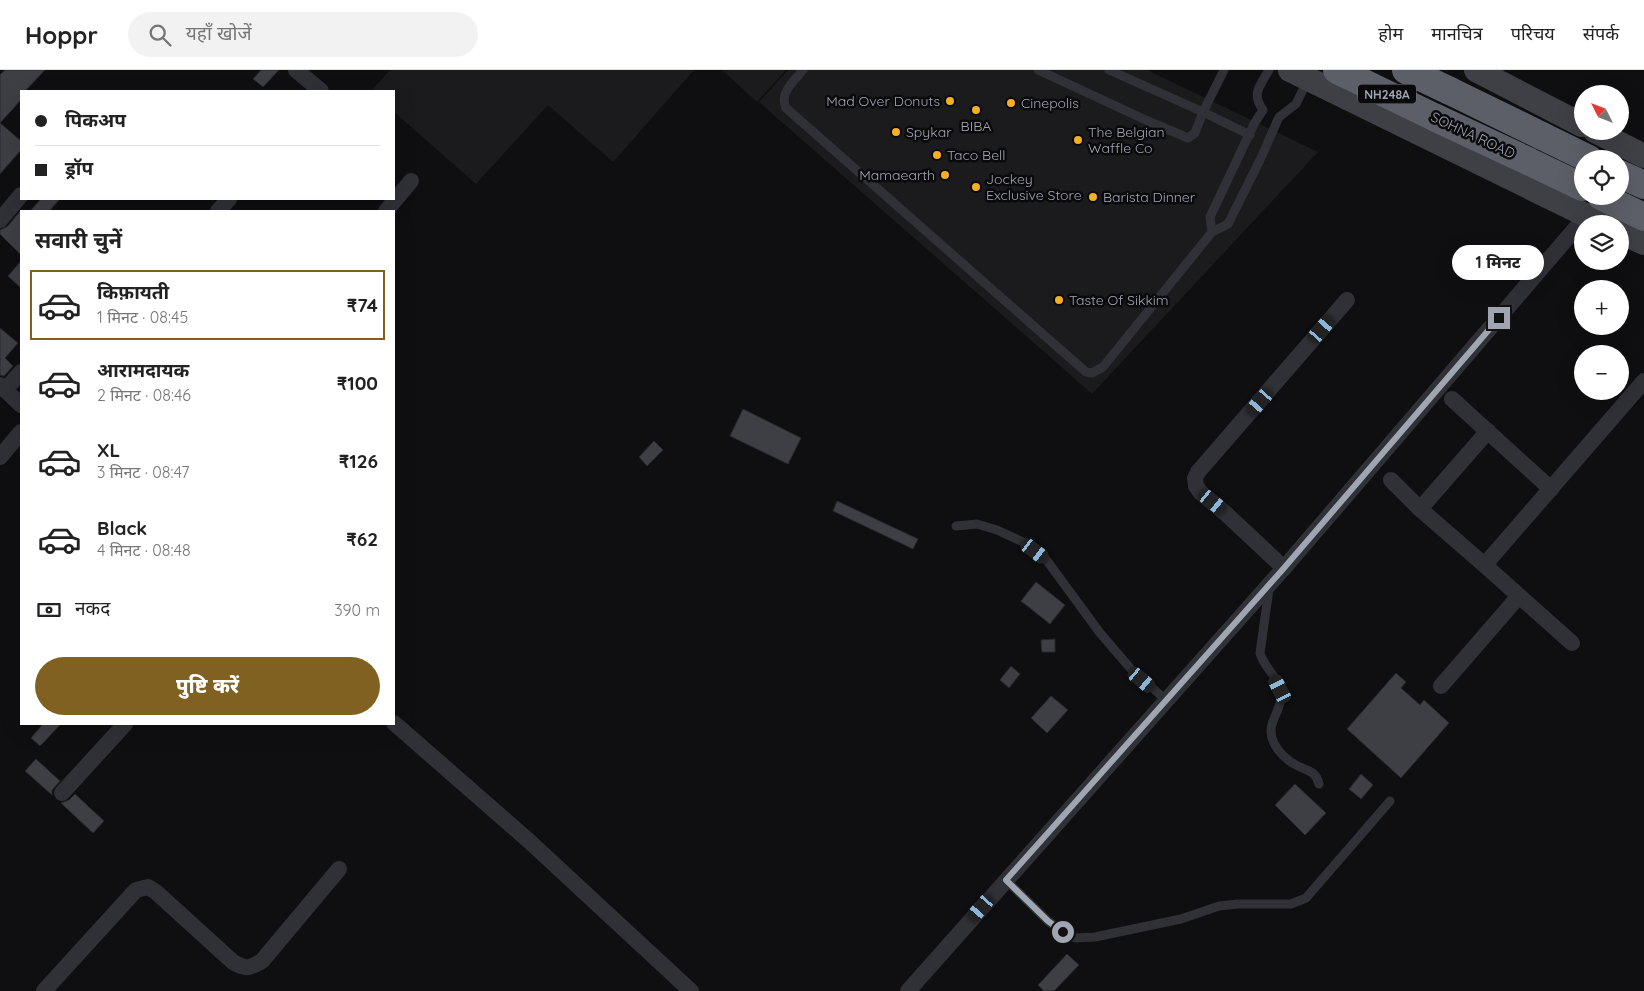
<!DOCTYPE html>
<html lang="hi">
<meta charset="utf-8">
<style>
:root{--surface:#fff;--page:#f2f2f2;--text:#222;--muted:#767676;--line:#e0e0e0;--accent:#816122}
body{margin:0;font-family:Quicksand,"Noto Sans Devanagari",sans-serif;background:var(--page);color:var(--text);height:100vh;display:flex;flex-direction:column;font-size:19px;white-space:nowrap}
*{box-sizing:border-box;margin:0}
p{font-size:16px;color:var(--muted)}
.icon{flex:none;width:28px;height:28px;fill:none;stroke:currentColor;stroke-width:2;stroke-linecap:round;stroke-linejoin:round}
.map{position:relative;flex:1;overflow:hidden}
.drawer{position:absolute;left:20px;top:140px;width:375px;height:515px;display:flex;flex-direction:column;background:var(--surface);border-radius:0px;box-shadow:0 5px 20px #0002}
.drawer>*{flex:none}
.banner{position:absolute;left:20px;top:20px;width:375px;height:110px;border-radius:0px;box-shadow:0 5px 20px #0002;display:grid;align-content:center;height:110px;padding:0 15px;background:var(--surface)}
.needle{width:32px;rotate:312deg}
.controls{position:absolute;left:1574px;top:15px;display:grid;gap:10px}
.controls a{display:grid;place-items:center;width:55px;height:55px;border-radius:50%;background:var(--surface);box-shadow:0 5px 20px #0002;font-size:25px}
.end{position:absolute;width:22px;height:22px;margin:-11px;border:6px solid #a0a5b2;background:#111;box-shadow:0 0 0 2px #111}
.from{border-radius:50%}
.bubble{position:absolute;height:35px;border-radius:18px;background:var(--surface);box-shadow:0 5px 20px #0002;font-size:16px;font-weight:800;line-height:35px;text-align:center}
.car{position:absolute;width:15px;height:30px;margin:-15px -8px;border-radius:6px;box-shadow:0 0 4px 1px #0007;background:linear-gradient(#222 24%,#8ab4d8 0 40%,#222 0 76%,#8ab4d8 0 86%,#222 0)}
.banner b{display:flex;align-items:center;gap:18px;height:48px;font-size:19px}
.banner b+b{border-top:1px solid var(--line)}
.banner i{width:12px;height:12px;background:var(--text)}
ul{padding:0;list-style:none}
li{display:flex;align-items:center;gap:15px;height:70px;margin:0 10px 8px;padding:0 5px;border:2px solid transparent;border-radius:0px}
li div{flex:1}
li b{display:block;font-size:19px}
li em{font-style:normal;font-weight:800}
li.on{border-color:var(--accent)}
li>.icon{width:45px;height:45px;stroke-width:1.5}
h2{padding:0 15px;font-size:22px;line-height:60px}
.pay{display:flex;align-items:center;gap:12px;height:55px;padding:0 15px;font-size:19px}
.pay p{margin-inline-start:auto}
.button{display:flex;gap:10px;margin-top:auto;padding:10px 15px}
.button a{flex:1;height:58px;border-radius:30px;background:var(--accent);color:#fff;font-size:20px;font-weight:800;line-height:58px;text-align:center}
header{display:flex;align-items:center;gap:30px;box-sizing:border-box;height:70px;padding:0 25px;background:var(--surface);border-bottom:1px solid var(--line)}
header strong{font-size:24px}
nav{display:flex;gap:28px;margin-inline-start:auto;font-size:18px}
.search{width:350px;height:45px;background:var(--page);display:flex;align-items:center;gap:12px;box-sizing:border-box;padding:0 18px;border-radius:28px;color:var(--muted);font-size:19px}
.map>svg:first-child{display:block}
.built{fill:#1b1b1e}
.building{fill:#3e3f44;stroke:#29292d}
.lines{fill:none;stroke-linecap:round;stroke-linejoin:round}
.lane{stroke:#303136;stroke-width:9}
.street{stroke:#303136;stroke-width:16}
.secondary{stroke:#3e4046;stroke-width:24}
.highway{stroke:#5c5f67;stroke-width:28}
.highway-bridge{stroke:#5c5f67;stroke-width:28}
.route{stroke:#a0a5b2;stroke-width:6}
.poi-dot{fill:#f6af22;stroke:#0a0a0c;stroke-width:2}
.labels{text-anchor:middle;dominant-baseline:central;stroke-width:5;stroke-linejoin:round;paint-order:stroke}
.shield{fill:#0a0a0c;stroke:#737680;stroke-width:1}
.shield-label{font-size:12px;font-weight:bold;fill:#a0a5b2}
.poi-label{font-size:14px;fill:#a0a5b2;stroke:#0a0a0c;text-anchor:start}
.street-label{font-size:14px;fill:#a0a5b2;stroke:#0a0a0c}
</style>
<header>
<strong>Hoppr</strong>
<div class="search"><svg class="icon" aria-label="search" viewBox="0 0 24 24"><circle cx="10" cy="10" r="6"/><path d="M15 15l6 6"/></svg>यहाँ खोजें</div>
<nav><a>होम</a><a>मानचित्र</a><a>परिचय</a><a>संपर्क</a></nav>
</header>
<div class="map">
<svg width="1644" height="921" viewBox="0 0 1644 921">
<rect width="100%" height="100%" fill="#0f0f11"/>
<g class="built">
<polygon points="390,0 694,0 613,92 548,35 476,114 394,42 394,21 371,21"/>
<polygon points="722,0 786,0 757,32"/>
<polygon points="788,0 1147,0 1318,82 1092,324 759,32"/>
</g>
<g class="building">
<polygon points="5,0 45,0 25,21 21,21 21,30 0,53 21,71 21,80 0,104 0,5"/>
<polygon points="261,0 279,0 263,17 253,9"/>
<polygon points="41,129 60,129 49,141 30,141"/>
<polygon points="21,140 21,185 0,164 0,160 8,156"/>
<polygon points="21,191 21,218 8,206"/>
<polygon points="0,258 18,273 5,288 13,296 4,306 0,305"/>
<polygon points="743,339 801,368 788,394 730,366"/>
<polygon points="654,371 663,380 647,396 639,387"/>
<polygon points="837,431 918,469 913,479 833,441"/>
<polygon points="1036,512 1065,535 1050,554 1021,531"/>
<polygon points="1055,569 1055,582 1042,582 1041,570"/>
<polygon points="1011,596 1020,604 1009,618 1000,610"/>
<polygon points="1396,603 1406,612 1401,618 1420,635 1424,630 1449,653 1401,708 1347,659"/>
<polygon points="1051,626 1068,640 1047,663 1031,648"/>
<polygon points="43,654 61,654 40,676 31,668"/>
<polygon points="36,689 60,711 52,720 52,725 25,701"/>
<polygon points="1361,704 1373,715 1361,729 1349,719"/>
<polygon points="1295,714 1326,743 1305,765 1275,735"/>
<polygon points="75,724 104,751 93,763 61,733 69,730"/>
<polygon points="1067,884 1079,895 1054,921 1044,921 1038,915"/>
</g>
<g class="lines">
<g class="lane">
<path d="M803 0C794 11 779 23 786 38L1086 302 1092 303 1103 297 1212 162 1228 154 1260 90 1279 47 1296 34 1308 9"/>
<polyline points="1038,0 1148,51 1188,68 1195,63 1203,42 1224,0"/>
<polyline points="1109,0 1203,42 1250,65"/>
<path d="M1212 162 1210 147 1254 54 1263 40C1251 23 1260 16 1269 0"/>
<polyline points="956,456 977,454 997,460 1025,473 1045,488 1100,563 1131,599 1166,630"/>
<path d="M1269 519 1260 583C1264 598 1280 608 1281 625 1282 642 1264 654 1274 673 1278 682 1288 691 1296 695 1306 701 1316 700 1319 714"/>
<polyline points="1006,810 1048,851 1063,862 1075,868 1095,867 1181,849 1219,836 1238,834 1291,834 1306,828 1390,731"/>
</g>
<g class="street">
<polyline points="296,0 321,21"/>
<polyline points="218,141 229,129"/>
<polyline points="386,141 411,111"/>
<polyline points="0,150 21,125"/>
<polyline points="0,315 21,335"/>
<polyline points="5,320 21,302"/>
<polyline points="1452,329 1551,419"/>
<polyline points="0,387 21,362"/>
<polyline points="1391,410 1420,439 1489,499"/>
<polyline points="1420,439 1488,361"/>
<polyline points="1284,498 1224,442 1201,423 1196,416 1195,408 1198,402 1347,230"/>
<polyline points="1572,573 1489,499 1488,491 1644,311"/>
<polyline points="1441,616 1519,526"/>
<polyline points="394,653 529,771 691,921"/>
<polyline points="62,723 125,654"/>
<path d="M44 921 136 820 148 817 156 822 233 892C247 900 249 898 262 891L339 799"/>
<polyline points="908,921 1284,498 1587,145"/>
</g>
<g class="secondary">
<polyline points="1290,0 1604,154"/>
<polyline points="1476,0 1582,55"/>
<polyline points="1595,61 1644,86"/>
<polyline points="1620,162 1644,173"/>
</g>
<g class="highway">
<polyline points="1337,0 1436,48"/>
<polyline points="1406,0 1450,21"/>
<polyline points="1542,66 1589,89"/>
<polyline points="1528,91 1582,117"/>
<polyline points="1620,104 1644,115"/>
<polyline points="1601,126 1644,147"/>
</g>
<g class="highway-bridge">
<polyline points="1450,21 1542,66"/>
<polyline points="1436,48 1528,91"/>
</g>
</g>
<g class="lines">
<polyline class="route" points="1063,862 1048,851 1006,810 1284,498 1499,248"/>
</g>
<g class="poi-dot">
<circle cx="950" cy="31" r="5"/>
<circle cx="1011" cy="33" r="5"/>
<circle cx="976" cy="40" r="5"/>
<circle cx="896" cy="62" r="5"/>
<circle cx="1078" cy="70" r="5"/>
<circle cx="937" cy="85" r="5"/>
<circle cx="945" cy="105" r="5"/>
<circle cx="976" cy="117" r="5"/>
<circle cx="1093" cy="127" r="5"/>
<circle cx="1059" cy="230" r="5"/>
</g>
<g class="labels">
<rect class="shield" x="1358" y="14.5" width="58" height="19" rx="4"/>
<g class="shield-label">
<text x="1387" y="24">NH248A</text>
</g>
<g class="poi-label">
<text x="940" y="31" text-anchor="end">Mad Over Donuts</text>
<text x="1021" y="33">Cinepolis</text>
<text x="976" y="56" text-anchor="middle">BIBA</text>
<text x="906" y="62">Spykar</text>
<text x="1088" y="62">The Belgian<tspan x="1088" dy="16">Waffle Co</tspan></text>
<text x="947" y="85">Taco Bell</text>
<text x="935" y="105" text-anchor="end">Mamaearth</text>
<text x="986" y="109">Jockey<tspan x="986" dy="16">Exclusive Store</tspan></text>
<text x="1103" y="127">Barista Dinner</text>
<text x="1069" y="230">Taste Of Sikkim</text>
</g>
<g class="street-label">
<text transform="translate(1473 65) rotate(25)">SOHNA ROAD</text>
</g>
</g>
</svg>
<div class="controls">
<a><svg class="needle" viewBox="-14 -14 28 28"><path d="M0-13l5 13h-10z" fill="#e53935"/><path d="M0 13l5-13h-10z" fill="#767676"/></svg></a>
<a><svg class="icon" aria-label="locate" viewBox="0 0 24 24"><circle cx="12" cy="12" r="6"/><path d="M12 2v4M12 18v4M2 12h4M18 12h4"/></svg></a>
<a><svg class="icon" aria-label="layers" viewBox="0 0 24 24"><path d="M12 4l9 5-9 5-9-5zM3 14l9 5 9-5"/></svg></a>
<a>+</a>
<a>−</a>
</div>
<i class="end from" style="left:1063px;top:862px"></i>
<i class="end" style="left:1499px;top:248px"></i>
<div class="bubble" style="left:1452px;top:175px;width:92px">1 मिनट</div>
<i class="car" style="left:1322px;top:259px;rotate:41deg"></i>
<i class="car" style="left:1260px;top:332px;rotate:221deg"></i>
<i class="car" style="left:1213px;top:432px;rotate:129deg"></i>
<i class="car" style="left:1035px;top:481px;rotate:127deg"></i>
<i class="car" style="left:1142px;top:610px;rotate:130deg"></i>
<i class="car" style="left:1280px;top:619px;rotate:333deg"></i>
<i class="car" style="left:981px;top:838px;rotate:221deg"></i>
<div class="banner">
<b><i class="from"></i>पिकअप</b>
<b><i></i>ड्रॉप</b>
</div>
<section class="drawer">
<h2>सवारी चुनें</h2>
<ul>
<li class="on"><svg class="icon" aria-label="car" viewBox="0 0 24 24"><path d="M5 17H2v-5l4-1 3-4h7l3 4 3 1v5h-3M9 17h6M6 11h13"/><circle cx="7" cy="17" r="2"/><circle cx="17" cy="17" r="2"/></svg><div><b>किफ़ायती</b><p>1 मिनट · 08:45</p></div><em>₹74</em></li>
<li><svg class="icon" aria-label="car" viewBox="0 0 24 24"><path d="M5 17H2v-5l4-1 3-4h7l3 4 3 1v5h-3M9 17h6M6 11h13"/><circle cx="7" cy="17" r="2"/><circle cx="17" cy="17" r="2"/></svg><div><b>आरामदायक</b><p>2 मिनट · 08:46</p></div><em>₹100</em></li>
<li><svg class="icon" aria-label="car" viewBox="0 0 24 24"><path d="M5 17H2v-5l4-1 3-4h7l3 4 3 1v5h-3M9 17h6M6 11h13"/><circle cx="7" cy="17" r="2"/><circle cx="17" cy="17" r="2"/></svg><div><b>XL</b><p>3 मिनट · 08:47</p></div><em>₹126</em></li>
<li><svg class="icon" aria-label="car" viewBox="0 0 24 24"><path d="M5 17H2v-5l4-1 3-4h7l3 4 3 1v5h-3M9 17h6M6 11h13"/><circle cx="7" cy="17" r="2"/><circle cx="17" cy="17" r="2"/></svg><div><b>Black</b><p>4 मिनट · 08:48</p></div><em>₹62</em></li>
</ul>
<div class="pay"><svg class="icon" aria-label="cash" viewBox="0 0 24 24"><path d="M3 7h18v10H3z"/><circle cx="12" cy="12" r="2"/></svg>नकद<p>390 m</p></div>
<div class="button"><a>पुष्टि करें</a></div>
</section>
</div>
